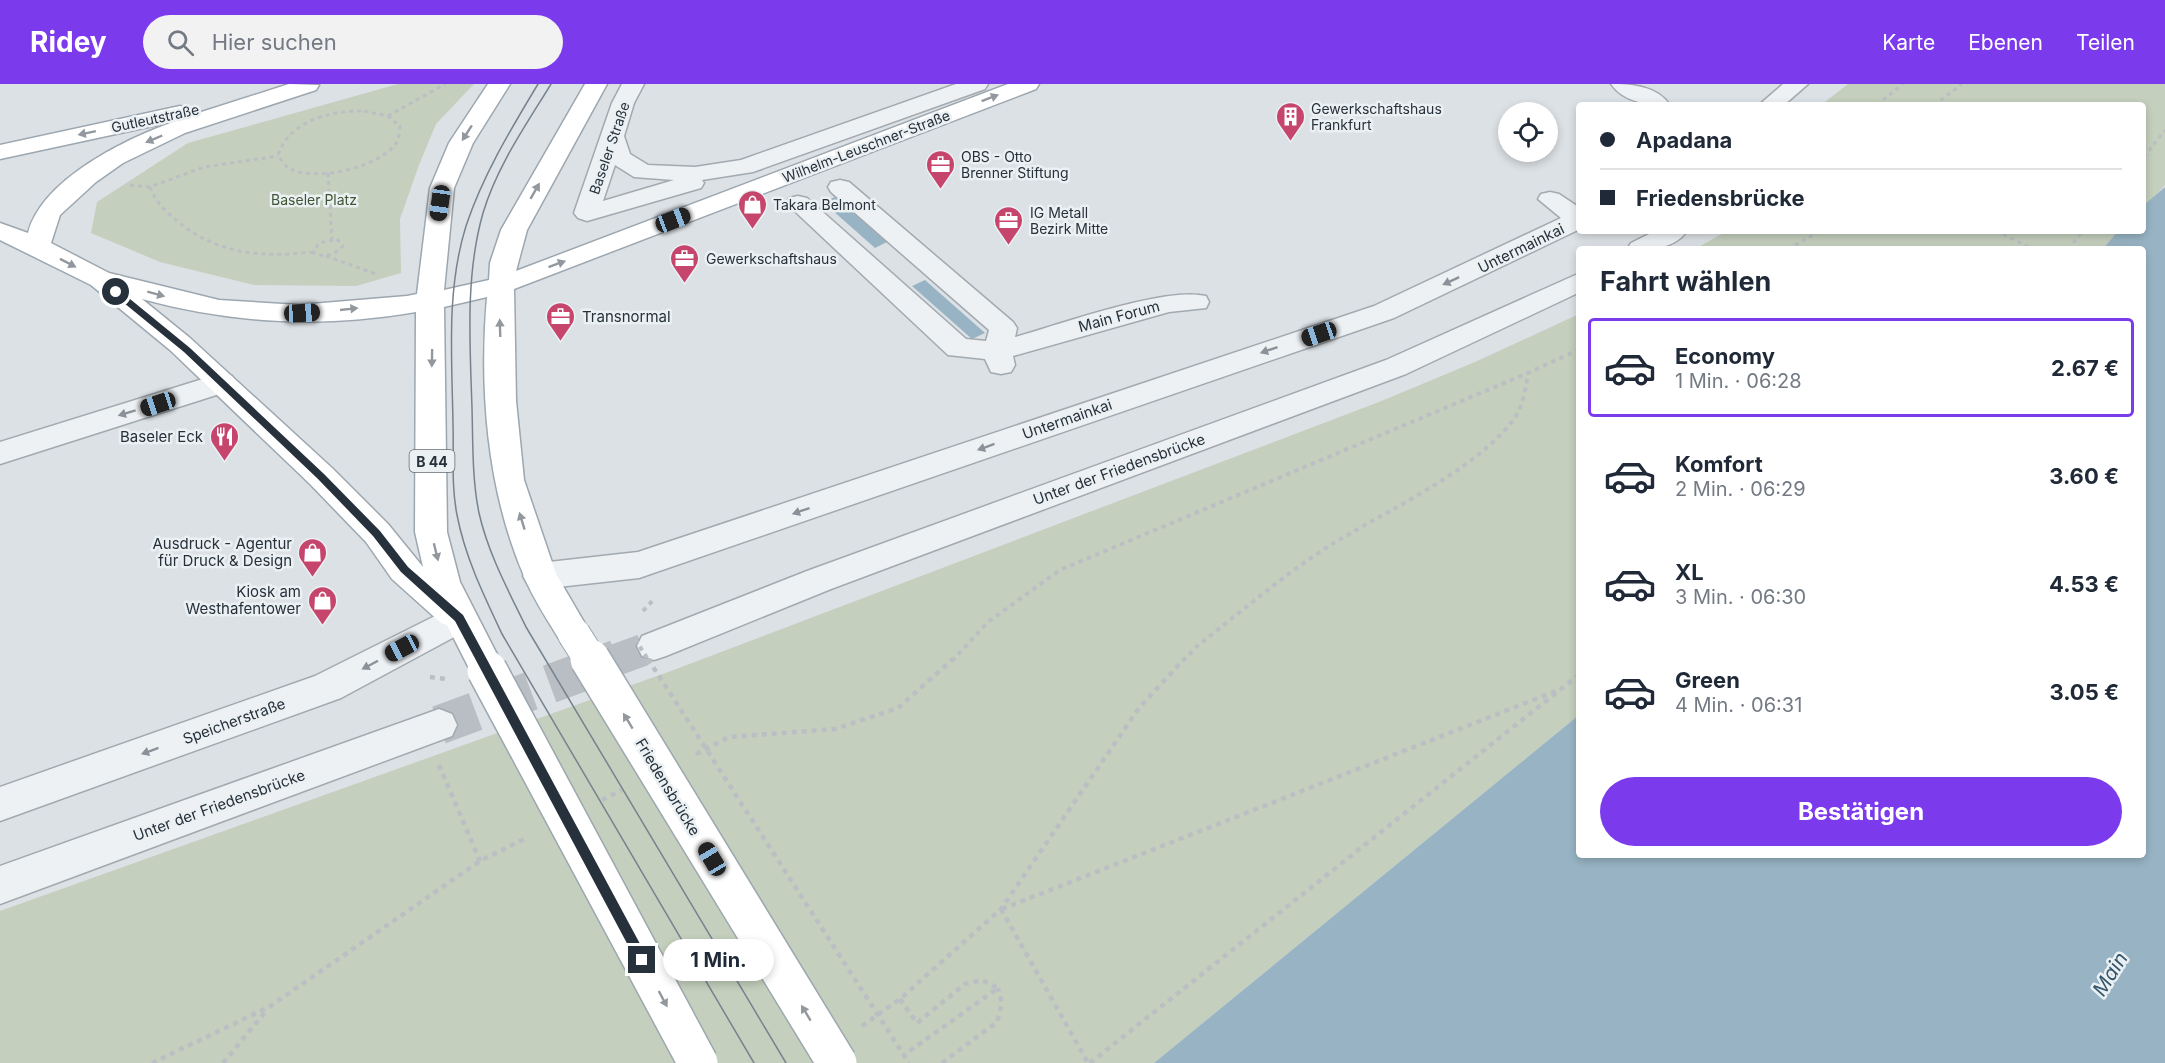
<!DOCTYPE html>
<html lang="de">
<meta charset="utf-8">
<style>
:root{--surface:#fff;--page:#f2f2f3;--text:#1f2937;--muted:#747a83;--line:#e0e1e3;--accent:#7c3aed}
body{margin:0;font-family:Inter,sans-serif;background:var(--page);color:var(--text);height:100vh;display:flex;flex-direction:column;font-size:22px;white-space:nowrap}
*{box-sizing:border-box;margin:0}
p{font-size:20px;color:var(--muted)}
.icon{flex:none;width:33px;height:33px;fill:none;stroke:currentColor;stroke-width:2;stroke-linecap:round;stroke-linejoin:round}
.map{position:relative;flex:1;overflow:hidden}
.panel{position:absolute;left:1576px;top:162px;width:570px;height:612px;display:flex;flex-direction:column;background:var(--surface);border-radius:6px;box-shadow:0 3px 9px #0003}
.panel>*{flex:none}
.banner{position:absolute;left:1576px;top:18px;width:570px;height:132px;border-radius:6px;box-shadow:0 3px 9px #0003;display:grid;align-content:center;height:132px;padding:0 24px;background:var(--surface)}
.tools{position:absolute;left:1498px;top:18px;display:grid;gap:12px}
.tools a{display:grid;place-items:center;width:60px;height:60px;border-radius:50%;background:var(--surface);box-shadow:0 3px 9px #0003;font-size:30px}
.end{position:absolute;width:27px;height:27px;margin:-14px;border:8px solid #26313b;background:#fff;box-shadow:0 0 0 3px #fff}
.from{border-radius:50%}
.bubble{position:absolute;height:42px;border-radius:21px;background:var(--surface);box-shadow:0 3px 9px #0003;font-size:20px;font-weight:700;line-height:42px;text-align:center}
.car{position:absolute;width:18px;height:36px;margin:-18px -9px;border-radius:8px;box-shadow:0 0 4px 2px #0007;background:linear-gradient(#222 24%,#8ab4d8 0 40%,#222 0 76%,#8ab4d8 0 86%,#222 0)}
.banner b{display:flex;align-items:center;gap:21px;height:57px;font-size:22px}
.banner b+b{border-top:2px solid var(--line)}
.banner i{width:15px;height:15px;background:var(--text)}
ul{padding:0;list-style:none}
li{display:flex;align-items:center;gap:18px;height:99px;margin:0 12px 9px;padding:0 12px;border:3px solid transparent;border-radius:6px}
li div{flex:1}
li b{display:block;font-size:22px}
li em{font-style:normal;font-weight:700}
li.current{border-color:var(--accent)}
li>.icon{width:54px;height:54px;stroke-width:1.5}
h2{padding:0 24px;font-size:27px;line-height:72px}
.cta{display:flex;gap:12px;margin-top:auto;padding:12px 24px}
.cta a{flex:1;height:69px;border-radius:36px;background:var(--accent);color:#fff;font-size:24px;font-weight:700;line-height:69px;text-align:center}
header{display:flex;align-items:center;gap:36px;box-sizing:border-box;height:84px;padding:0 30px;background:var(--accent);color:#fff}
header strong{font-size:28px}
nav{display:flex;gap:33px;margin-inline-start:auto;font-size:21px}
.search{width:420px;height:54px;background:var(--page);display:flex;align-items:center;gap:15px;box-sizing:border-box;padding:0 21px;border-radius:33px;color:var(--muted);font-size:22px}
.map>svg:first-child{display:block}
.green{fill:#c4cfbd}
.water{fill:#98b4c4}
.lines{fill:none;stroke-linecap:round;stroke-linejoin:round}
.minor-tunnel-far1{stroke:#b8bec3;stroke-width:32;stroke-dasharray:32 16;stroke-linecap:butt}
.minor-tunnel{stroke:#b8bec3;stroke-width:39;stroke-dasharray:39 20;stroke-linecap:butt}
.minor-casing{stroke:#a2a9af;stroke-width:3}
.major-casing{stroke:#9ca7b0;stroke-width:3}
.path-far2{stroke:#babfc4;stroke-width:3;stroke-dasharray:4 4;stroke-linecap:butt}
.path-far1{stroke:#babfc4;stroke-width:4;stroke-dasharray:4.5 4.5;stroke-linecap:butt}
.path{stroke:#babfc4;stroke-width:4.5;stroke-dasharray:5 5;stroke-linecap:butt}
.minor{fill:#eef1f4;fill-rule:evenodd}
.major{fill:#fff;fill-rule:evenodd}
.tram{stroke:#76838e;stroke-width:1.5}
.major-bridge-far1-casing{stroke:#9ca7b0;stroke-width:34;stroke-linecap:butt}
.major-bridge-casing{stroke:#9ca7b0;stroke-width:42;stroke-linecap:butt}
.path-bridge-far1{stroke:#babfc4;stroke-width:4;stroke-dasharray:4.5 4.5;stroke-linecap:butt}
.path-bridge{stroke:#babfc4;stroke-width:4.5;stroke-dasharray:5 5;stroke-linecap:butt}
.major-bridge-far1{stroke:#fff;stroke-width:32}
.major-bridge{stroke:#fff;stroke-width:39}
.oneway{fill:#92989d}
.oneway2{fill:#8a9198}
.route{fill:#26313b}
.labels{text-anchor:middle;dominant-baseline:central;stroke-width:5;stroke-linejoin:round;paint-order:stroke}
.far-poi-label{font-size:14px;fill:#26313b;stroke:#ebf0f3;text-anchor:start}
.far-street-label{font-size:14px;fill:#26313b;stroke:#ebf0f3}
.far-park-label{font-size:14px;fill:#405535;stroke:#ebf0f3}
.shield{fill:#ebf0f3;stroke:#616a72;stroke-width:1.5}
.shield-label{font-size:14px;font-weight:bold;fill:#26313b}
.street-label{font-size:15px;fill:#26313b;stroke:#ebf0f3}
.poi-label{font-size:15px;fill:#26313b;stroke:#ebf0f3;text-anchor:end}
.near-water-label{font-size:20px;font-style:italic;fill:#33566c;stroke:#ebf0f3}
</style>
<header>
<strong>Ridey</strong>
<div class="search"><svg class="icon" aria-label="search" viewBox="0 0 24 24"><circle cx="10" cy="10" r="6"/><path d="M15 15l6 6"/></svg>Hier suchen</div>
<nav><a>Karte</a><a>Ebenen</a><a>Teilen</a></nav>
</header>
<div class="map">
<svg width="2165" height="979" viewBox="0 0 2165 979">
<rect width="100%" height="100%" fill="#dce1e5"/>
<g class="green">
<polygon points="398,0 474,0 436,40 419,81 400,135 401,189 356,202 254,201 160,178 91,149 97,118 188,59"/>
<polygon points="1848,0 2165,0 2165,101 2144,124 2144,21 1821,21"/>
<polygon points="1727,147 2123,147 2106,165 1695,165"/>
<polygon points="1579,230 1579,631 1154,979 0,979 0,827 671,587 1379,318 1475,278"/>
</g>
<g class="water">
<polygon points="2165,103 2165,979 1154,979 1579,631 1580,771 2144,771 2144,165 2103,165 2118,147 2144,147 2144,121"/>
<polygon points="835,113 887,158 875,164 823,118"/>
<polygon points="925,196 985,249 972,255 912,202"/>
</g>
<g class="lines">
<polyline class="minor-tunnel-far1" points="613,577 654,562"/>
<polyline class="minor-tunnel" points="439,641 617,575"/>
<defs>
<g id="minor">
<path d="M622 0H644L634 19 624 52 630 70 648 81 695 83 741 76 956 0H988L985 5 753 88 702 96 704 99 701 104 587 137 578 134 574 129 612 19ZM615 81 634 93 674 96 603 117Z"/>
<path d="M1611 0C1632 0 1657 2 1670 21 1649 21 1624 19 1611 0Z"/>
<polygon points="1783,0 1808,0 1784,21 1759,21"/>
<path d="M840 96 849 98 1013 238 1017 244 1015 253C1058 241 1166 202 1206 212L1209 218 1206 224 1169 228 1013 272 1015 281 1011 288 1001 290 991 288 985 275 948 271 786 119 789 114 798 112 807 114 966 255 986 257 989 246 831 108 828 103 831 98Z"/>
<polygon points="1550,108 1559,110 1580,124 1580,145 1394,234 639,494 540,505 528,501 523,492 528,483 540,479 638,468 1374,222 1561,134 1538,115 1541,110"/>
<path d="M1655 147H1687C1673 167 1648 165 1627 165L1631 159Z"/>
<polygon points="1580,189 1580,208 1406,290 831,505 666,572 654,576 642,572 637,562 642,552 807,487 1386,276"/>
<polygon points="222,289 232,292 236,299 232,306 0,380 0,358"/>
<polygon points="459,520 471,524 476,534 471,544 341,614 0,737 0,703 315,592"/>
<polygon points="439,625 452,630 457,641 452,652 0,820 0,782"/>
</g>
<path id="major" d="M289 0 319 1 316 6 185 49 123 79 96 98 60 131 51 159 109 189 219 216 299 221 407 212 417 210 430 104 449 59 488 0H510L473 59 454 104 444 206 489 196 490 179 501 146 585 0H607L527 146 516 187 1008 0H1039L1036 5 514 205 516 317 524 396 556 490 591 550 586 560 574 564 562 560C549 538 533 515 524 492 487 406 479 305 487 213L444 223 447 448 460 498 505 586 499 596 487 601 475 596 447 541 441 539 392 495 366 458 310 400 170 266 91 201 0 156V139L28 149C42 95 127 54 176 37L0 75V61L180 22 188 24 191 29 189 32ZM142 215C235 240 321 244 416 228L415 448 423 483 388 440 332 384 190 254Z"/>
</defs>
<use href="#minor" class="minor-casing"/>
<use href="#major" class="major-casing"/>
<g class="path-far2">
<polyline points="1877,21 1903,0"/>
<polyline points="1934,21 1962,0"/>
<path d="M364 27 388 32 400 42C399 46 399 52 398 56 385 83 311 100 287 83 284 80 281 75 278 72 288 37 331 26 364 27Z"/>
<polyline points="388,32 445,0"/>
<polyline points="2144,73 2165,46"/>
<polyline points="328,89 332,155"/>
<polyline points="130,101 150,103 204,83 278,72"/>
<path d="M150 103C155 117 165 127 176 136 215 170 263 174 313 168"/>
<polyline points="1996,147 2033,165"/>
<path d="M337 155 343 162C334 171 324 175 313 168L319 159Z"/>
<polyline points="1788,165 1820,147"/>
<polyline points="2068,165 2083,147"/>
<polyline points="326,172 379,191"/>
</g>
<g class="path-far1">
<polyline points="643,527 654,515"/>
<polyline points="952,577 988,538 1060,486 1528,289"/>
<path d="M1183 577 1197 562C1240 529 1283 491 1329 462 1384 428 1469 390 1510 340 1523 325 1525 308 1528 289L1580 265"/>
</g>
<g class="path">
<polyline points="430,593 446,595"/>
<polyline points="696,670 729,653 835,645 898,624 953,575"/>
<polyline points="439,681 480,777"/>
<polyline points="602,716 622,706"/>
<polyline points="1001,825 1088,979"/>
<polyline points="1002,825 1556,607"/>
<polyline points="900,915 917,939 965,900 982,896 998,904 904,971"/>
<polyline points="862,942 900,915 1001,825 1139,624 1184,575"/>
<polyline points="152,979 269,923 480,777 528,753"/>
<polyline points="223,979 267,926"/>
<polyline points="942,979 997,938 1002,919 998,904"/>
<polyline points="1090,979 1580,590"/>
</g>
<use href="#minor" class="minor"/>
<use href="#major" class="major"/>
<g class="tram">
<path d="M538 0C511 45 483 91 466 142 446 206 452 274 453 340 454 371 451 401 457 431 465 473 484 512 502 550L754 979"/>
<path d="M551 0C526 41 497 82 483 129 465 192 470 260 472 324 473 359 472 395 479 429 488 469 508 506 526 543L786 979"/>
</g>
<defs>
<polyline id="major-bridge-far1" points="574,550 591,577"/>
<g id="major-bridge">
<polyline points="590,575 837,979"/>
<polyline points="487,586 698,979"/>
</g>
</defs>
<use href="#major-bridge-far1" class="major-bridge-far1-casing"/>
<use href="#major-bridge" class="major-bridge-casing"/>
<polyline class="path-bridge-far1" points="635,555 649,577"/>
<polyline class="path-bridge" points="648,575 909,979"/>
<use href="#major-bridge-far1" class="major-bridge-far1"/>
<use href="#major-bridge" class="major-bridge"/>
</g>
<defs><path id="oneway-solid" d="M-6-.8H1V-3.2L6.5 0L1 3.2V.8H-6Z" transform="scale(1.5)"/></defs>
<g class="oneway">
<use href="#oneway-solid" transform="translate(990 14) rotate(-21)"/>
<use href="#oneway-solid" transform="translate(87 49) rotate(168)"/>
<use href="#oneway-solid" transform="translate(467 49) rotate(123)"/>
<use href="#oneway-solid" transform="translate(154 55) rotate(157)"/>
<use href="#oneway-solid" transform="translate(535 107) rotate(-60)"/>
<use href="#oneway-solid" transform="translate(68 179) rotate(27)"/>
<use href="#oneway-solid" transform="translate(557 180) rotate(-20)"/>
<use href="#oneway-solid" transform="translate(156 210) rotate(15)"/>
<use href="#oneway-solid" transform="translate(349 225) rotate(-6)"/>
<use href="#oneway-solid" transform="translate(500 244) rotate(-92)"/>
<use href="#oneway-solid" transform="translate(432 274) rotate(91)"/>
<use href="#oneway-solid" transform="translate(522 437) rotate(-107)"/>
<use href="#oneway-solid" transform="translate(436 468) rotate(76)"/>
<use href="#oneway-solid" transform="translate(628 637) rotate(-121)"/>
<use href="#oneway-solid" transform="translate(663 915) rotate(62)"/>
<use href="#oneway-solid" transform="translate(806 929) rotate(-121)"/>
</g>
<g class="oneway2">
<use href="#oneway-solid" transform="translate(1451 197) rotate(155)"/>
<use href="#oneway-solid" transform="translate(1269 266) rotate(161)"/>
<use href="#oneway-solid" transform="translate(127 329) rotate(163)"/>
<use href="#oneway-solid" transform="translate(986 363) rotate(160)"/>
<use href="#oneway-solid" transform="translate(801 427) rotate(161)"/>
<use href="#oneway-solid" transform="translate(370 581) rotate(152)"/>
<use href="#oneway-solid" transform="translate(150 667) rotate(160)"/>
</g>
<polygon class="route" points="113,206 119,206 190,264 324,390 380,447 408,483 463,531 646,871 646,880 638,880 455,537 401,488 373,452 318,395 184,268 113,210"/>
<defs>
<symbol id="building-pin" viewBox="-11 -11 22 30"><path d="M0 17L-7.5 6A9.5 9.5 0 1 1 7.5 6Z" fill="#c6456d" stroke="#ebf0f3"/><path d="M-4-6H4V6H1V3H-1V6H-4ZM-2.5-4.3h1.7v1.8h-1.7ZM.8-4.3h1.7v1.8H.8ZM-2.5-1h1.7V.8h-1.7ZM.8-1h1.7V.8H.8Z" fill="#fff"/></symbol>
<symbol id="office-pin" viewBox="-11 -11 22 30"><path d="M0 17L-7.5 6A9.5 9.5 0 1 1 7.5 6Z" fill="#c6456d" stroke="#ebf0f3"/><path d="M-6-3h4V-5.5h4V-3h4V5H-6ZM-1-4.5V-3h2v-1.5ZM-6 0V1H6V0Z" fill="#fff"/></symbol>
<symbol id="shop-pin" viewBox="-11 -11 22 30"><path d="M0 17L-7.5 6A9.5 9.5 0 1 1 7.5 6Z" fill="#c6456d" stroke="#ebf0f3"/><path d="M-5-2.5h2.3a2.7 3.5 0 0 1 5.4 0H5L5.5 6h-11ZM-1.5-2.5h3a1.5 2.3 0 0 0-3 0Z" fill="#fff"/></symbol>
<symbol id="restaurant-pin" viewBox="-11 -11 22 30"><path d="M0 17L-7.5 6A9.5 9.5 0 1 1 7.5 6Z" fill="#c6456d" stroke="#ebf0f3"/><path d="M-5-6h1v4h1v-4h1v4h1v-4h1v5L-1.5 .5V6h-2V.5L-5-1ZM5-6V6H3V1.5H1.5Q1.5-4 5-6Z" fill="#fff"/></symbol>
</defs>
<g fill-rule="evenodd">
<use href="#building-pin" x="1274" y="16" width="33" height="45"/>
<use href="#office-pin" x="924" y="64" width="33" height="45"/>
<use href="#shop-pin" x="736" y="104" width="33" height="45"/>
<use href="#office-pin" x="992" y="120" width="33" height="45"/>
<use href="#office-pin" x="668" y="158" width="33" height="45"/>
<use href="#office-pin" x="544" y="216" width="33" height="45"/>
<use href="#restaurant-pin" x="208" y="336" width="33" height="45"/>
<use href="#shop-pin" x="296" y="452" width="33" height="45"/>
<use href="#shop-pin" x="306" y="500" width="33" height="45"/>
</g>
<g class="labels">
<g class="far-poi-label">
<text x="1311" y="24">Gewerkschaftshaus<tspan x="1311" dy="16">Frankfurt</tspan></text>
<text x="961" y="72">OBS - Otto<tspan x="961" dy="16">Brenner Stiftung</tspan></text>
<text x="773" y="120">Takara Belmont</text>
<text x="1030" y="128">IG Metall<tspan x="1030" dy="16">Bezirk Mitte</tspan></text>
<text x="706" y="174">Gewerkschaftshaus</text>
</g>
<g class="far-street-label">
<text transform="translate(155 34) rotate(-12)">Gutleutstraße</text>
<text transform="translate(866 62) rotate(-21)">Wilhelm-Leuschner-Straße</text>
<text transform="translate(609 64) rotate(-71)">Baseler Straße</text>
</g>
<g class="far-park-label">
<text x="314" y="115">Baseler Platz</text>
</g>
<rect class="shield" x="409.5" y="366" width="45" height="22" rx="4.5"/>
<g class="shield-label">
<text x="432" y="377">B 44</text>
</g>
<g class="street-label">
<text transform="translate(1521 164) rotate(-26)">Untermainkai</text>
<text transform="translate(1119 232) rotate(-15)">Main Forum</text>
<text transform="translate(1067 335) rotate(-19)">Untermainkai</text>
<text transform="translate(1119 385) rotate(-20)">Unter der Friedensbrücke</text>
<text transform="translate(234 637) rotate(-20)">Speicherstraße</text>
<text transform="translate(668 703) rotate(59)">Friedensbrücke</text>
<text transform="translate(219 721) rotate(-20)">Unter der Friedensbrücke</text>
</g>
<g class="poi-label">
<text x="582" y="232" text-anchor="start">Transnormal</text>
<text x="203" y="352">Baseler Eck</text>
<text x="292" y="459">Ausdruck - Agentur<tspan x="292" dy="17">für Druck &amp; Design</tspan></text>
<text x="301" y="507">Kiosk am<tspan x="301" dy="17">Westhafentower</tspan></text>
</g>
<g class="near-water-label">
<text transform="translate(2110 890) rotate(-58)">Main</text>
</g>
</g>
</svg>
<div class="tools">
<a><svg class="icon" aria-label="locate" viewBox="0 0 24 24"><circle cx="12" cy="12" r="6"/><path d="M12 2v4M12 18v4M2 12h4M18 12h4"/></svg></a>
</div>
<i class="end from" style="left:116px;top:208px"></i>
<i class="end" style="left:642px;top:876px"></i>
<div class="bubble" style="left:663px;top:855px;width:111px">1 Min.</div>
<i class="car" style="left:440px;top:119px;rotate:188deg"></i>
<i class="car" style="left:673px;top:136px;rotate:69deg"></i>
<i class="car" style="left:302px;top:229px;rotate:87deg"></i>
<i class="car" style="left:1319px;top:250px;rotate:251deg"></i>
<i class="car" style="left:158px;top:320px;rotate:252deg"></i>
<i class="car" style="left:402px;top:564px;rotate:242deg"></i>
<i class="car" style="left:712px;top:775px;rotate:329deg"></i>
<div class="banner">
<b><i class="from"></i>Apadana</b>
<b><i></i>Friedensbrücke</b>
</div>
<section class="panel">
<h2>Fahrt wählen</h2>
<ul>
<li class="current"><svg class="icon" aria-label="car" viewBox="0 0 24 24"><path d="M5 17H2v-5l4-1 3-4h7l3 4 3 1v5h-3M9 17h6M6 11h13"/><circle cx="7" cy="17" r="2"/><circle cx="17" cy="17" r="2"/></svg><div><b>Economy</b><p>1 Min. · 06:28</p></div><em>2.67 €</em></li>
<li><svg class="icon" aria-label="car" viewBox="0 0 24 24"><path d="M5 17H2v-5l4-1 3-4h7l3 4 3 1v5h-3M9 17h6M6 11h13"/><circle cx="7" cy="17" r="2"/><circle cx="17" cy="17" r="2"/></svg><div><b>Komfort</b><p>2 Min. · 06:29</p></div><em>3.60 €</em></li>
<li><svg class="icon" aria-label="car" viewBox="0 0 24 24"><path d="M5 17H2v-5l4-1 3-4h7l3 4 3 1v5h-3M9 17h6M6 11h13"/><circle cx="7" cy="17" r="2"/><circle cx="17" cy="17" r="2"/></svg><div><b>XL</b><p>3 Min. · 06:30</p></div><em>4.53 €</em></li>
<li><svg class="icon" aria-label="car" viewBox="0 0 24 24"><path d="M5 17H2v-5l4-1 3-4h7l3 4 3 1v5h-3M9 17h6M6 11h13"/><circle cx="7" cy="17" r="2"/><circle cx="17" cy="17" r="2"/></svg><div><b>Green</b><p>4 Min. · 06:31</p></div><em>3.05 €</em></li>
</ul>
<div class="cta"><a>Bestätigen</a></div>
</section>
</div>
